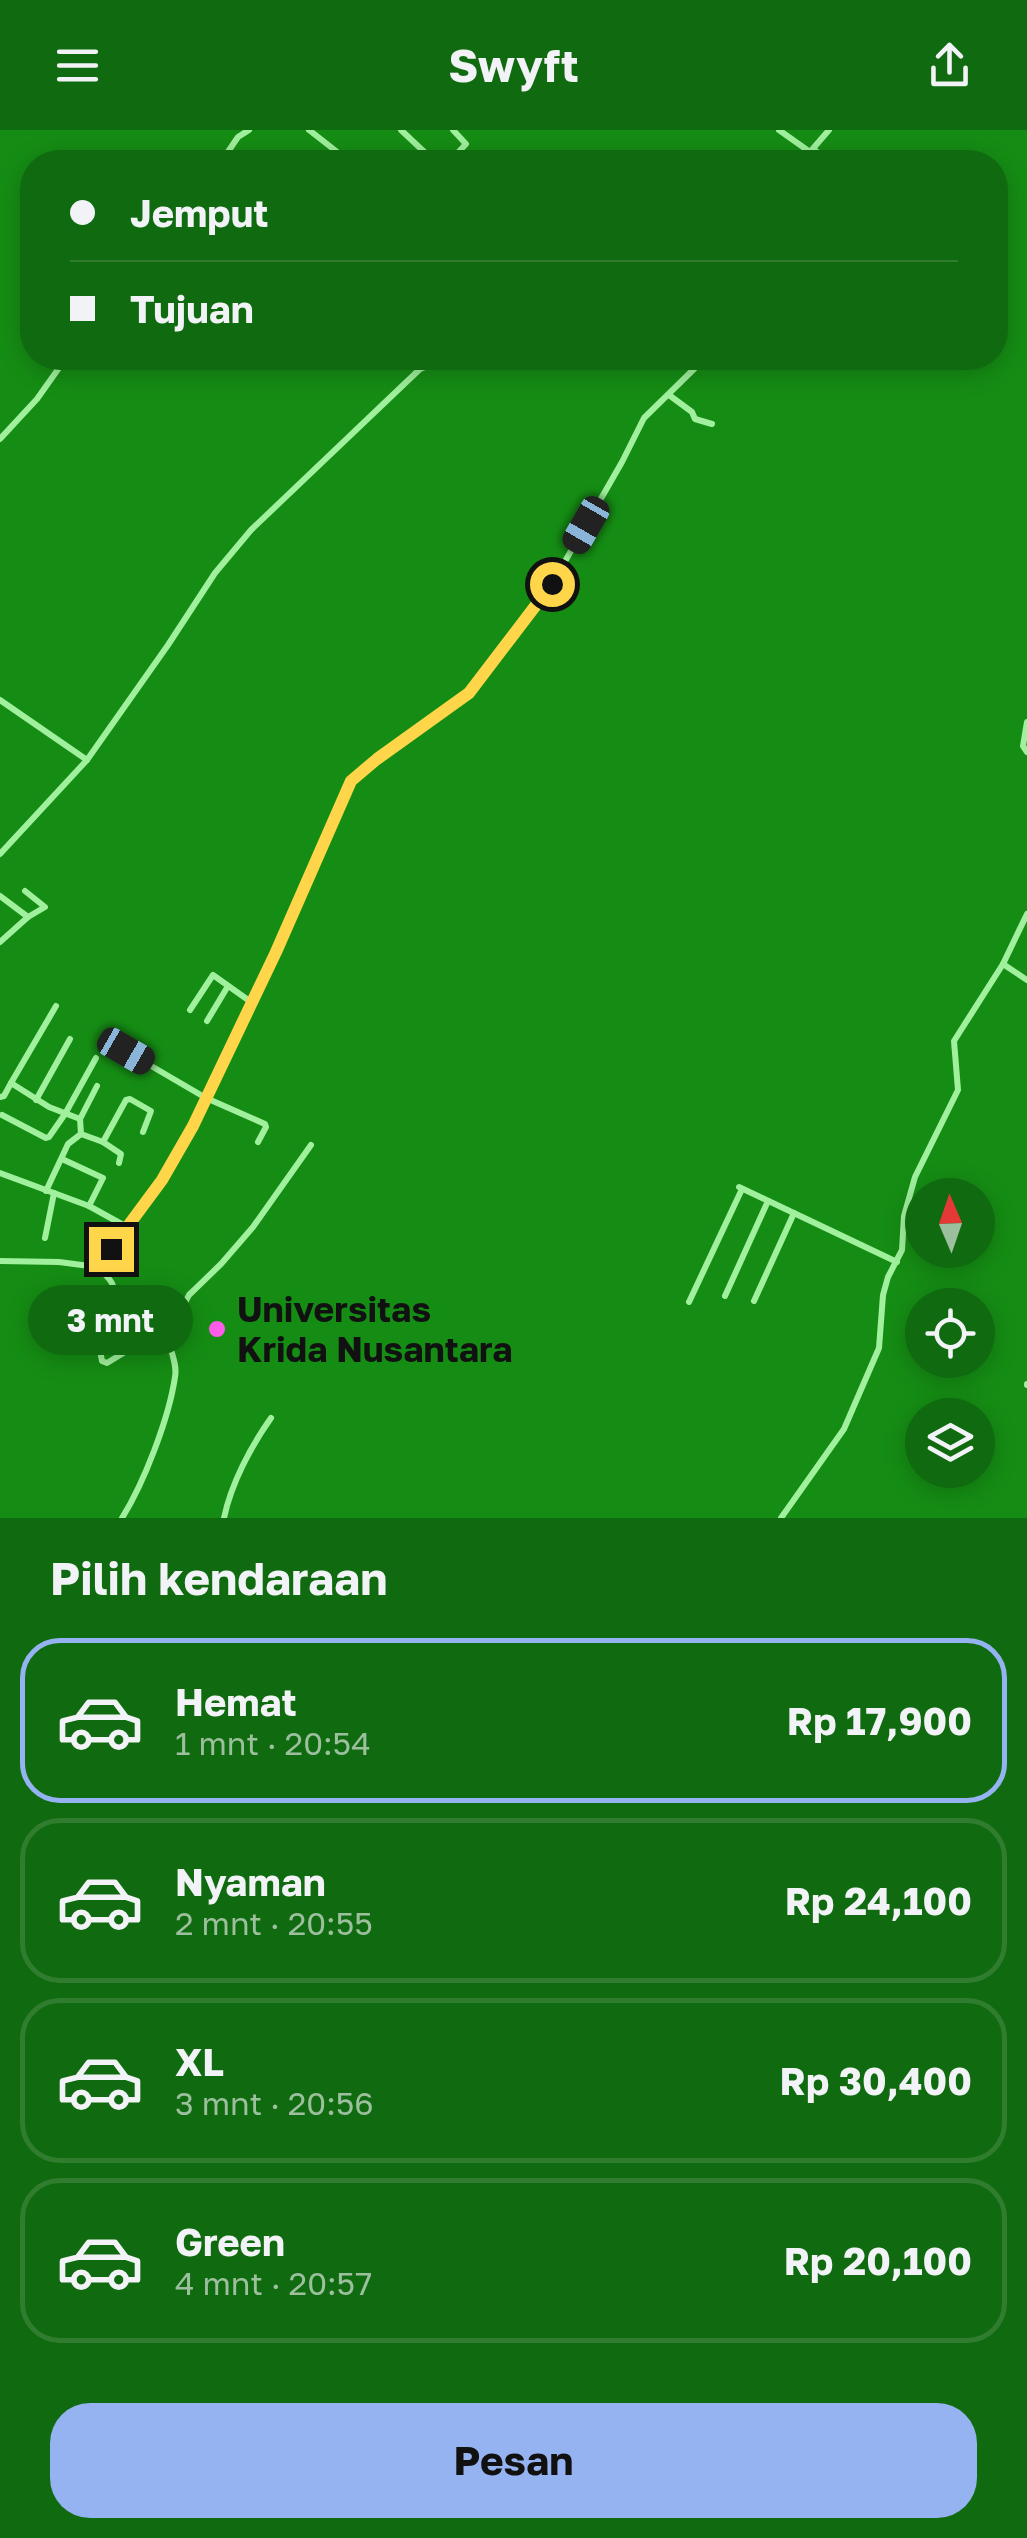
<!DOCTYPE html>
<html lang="id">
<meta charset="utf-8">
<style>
:root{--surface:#106a0f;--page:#196f18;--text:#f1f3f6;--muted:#9cbf9e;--line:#307d2f;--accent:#95b2f1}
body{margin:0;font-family:"Golos Text",sans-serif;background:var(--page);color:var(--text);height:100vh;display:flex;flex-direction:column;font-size:38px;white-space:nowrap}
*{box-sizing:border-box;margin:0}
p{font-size:32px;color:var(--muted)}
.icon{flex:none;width:55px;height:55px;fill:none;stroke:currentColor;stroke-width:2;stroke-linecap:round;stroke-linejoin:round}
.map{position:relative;height:1388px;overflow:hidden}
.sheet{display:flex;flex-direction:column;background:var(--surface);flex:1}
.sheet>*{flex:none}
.banner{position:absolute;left:20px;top:20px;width:988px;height:220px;border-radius:40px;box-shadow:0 5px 25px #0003;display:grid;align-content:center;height:220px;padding:0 50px;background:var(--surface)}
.needle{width:65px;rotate:358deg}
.controls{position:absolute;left:905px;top:1048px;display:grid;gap:20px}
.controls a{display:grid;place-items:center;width:90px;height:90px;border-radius:50%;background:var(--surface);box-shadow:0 5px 25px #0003;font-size:50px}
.end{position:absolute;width:45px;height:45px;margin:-22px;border:12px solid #ffd54a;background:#111;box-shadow:0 0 0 5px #111}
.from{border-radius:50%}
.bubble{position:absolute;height:70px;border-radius:35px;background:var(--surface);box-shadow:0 5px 25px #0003;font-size:32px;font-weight:700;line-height:70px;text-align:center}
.car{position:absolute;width:30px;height:60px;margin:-30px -15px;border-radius:12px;box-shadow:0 0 8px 2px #0007;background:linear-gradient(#222 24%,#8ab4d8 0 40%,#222 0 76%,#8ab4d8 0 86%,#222 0)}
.banner b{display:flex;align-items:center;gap:35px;height:95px;font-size:38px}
.banner b+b{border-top:2px solid var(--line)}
.banner i{width:25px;height:25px;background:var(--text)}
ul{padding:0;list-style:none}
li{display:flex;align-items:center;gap:30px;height:165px;margin:0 20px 15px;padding:0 30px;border:5px solid var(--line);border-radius:40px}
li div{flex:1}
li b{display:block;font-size:38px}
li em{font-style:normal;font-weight:700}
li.selected{border-color:var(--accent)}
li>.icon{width:90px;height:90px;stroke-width:1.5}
h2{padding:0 50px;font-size:45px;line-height:120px}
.primary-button{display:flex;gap:20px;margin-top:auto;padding:20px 50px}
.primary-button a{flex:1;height:115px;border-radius:40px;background:var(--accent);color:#111;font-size:40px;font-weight:700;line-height:115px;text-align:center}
header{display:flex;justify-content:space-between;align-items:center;height:130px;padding:0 50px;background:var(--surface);font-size:45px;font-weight:700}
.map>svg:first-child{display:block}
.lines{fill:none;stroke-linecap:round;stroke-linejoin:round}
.minor{stroke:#a0f09d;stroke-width:6}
.route{stroke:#ffd54a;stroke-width:12}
.poi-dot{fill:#ff5de9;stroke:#158d14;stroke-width:4}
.labels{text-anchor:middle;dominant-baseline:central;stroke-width:8;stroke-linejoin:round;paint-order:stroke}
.poi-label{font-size:35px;font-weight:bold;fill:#111;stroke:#158d14;text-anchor:start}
</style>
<header><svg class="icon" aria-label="menu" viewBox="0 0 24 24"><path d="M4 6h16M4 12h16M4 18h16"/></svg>Swyft<svg class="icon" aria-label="share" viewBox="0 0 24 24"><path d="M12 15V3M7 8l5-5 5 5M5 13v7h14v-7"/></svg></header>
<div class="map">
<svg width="1027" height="1388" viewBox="0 0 1027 1388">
<rect width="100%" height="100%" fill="#158d14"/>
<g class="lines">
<g class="minor">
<polyline points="309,0 350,32"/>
<polyline points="401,0 435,32"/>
<polyline points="779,0 810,22"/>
<polyline points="813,19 830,32"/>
<polyline points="221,32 238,7 249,0"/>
<polyline points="449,32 466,14 453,0"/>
<polyline points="794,32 810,22 829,0"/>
<polyline points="669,265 692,282 695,289 712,294"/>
<polyline points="0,309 37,269 66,228"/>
<polyline points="0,570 87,630"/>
<polyline points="1027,592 1023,616 1027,622"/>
<polyline points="0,724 87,630 168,515 215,443 251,400 420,239 433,234 505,228"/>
<polyline points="0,766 28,787"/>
<polyline points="0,812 28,787 45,777 25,761"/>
<polyline points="1003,834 1027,850"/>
<polyline points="190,880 213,845 251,872"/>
<polyline points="207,891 228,856"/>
<polyline points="105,909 206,968 265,994 266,997 258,1012"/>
<polyline points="11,953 56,876"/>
<polyline points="0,967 4,966 11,953 49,977 80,989 81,1004"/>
<polyline points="36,970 70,909"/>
<polyline points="2,985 46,1008 49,1007 65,984 96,928"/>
<polyline points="80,989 97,956"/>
<polyline points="103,1012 126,970 130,969 151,981 143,1002"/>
<polyline points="62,1029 103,1048 89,1076"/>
<polyline points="0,1043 89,1076 127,1097"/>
<polyline points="739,1057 897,1132"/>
<polyline points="46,1061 68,1014 81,1004 103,1012 121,1024 119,1033"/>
<polyline points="45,1108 54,1063"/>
<polyline points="0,1131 59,1132 97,1137 162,1050 193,996 276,822 351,651 377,629 469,563 552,454 622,332 644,288 694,239 703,228"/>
<path d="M97 1137C102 1142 111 1148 113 1156 117 1175 95 1204 102 1231L107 1233 138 1214 170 1216 172 1198 189 1165 221 1134 253 1097 311 1015"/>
<polyline points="725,1166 768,1071"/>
<polyline points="754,1171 794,1083"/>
<polyline points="689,1172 742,1059"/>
<polyline points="1027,1255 1027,1254"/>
<path d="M122 1388C144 1353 169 1288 175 1247 177 1237 173 1227 170 1216"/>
<path d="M224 1388C231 1354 251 1316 271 1288"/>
<polyline points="781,1388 844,1299 879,1218 883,1165 888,1147 902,1120 904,1086 915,1047 958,960 954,911 1003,834 1027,784"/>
</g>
</g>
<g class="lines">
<polyline class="route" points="111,1119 162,1050 193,996 276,822 351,651 377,629 469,563 552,454"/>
</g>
<circle class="poi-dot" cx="217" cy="1199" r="10"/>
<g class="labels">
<g class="poi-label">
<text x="237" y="1179">Universitas<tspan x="237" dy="40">Krida Nusantara</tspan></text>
</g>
</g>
</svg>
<div class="controls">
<a><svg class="needle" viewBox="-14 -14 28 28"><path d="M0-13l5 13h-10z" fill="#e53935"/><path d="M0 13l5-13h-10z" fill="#9cbf9e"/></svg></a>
<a><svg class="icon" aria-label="locate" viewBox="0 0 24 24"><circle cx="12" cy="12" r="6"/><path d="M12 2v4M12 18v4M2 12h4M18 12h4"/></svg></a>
<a><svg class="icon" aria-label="layers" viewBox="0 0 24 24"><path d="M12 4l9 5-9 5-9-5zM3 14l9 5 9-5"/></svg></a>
</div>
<i class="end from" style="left:552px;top:454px"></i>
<i class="end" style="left:111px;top:1119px"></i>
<div class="bubble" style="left:28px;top:1155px;width:165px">3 mnt</div>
<i class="car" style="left:586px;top:395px;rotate:210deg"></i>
<i class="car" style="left:126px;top:921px;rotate:120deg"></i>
<div class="banner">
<b><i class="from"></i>Jemput</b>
<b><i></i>Tujuan</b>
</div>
</div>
<section class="sheet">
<h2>Pilih kendaraan</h2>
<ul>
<li class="selected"><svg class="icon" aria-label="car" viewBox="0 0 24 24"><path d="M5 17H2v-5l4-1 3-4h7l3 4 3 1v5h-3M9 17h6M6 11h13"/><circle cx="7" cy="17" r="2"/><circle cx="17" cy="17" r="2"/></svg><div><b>Hemat</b><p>1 mnt · 20:54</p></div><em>Rp 17,900</em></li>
<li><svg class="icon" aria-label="car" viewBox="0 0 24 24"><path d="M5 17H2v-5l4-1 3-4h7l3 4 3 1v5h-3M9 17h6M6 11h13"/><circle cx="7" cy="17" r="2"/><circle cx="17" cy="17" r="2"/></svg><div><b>Nyaman</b><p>2 mnt · 20:55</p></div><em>Rp 24,100</em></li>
<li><svg class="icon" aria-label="car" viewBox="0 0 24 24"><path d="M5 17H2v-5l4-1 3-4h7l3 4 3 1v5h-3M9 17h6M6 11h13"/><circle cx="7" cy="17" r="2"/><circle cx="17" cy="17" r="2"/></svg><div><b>XL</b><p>3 mnt · 20:56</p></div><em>Rp 30,400</em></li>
<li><svg class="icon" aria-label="car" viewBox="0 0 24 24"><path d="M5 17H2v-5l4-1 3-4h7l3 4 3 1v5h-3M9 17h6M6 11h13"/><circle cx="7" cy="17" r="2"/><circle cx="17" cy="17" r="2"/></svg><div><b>Green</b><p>4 mnt · 20:57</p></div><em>Rp 20,100</em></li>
</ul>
<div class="primary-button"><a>Pesan</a></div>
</section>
